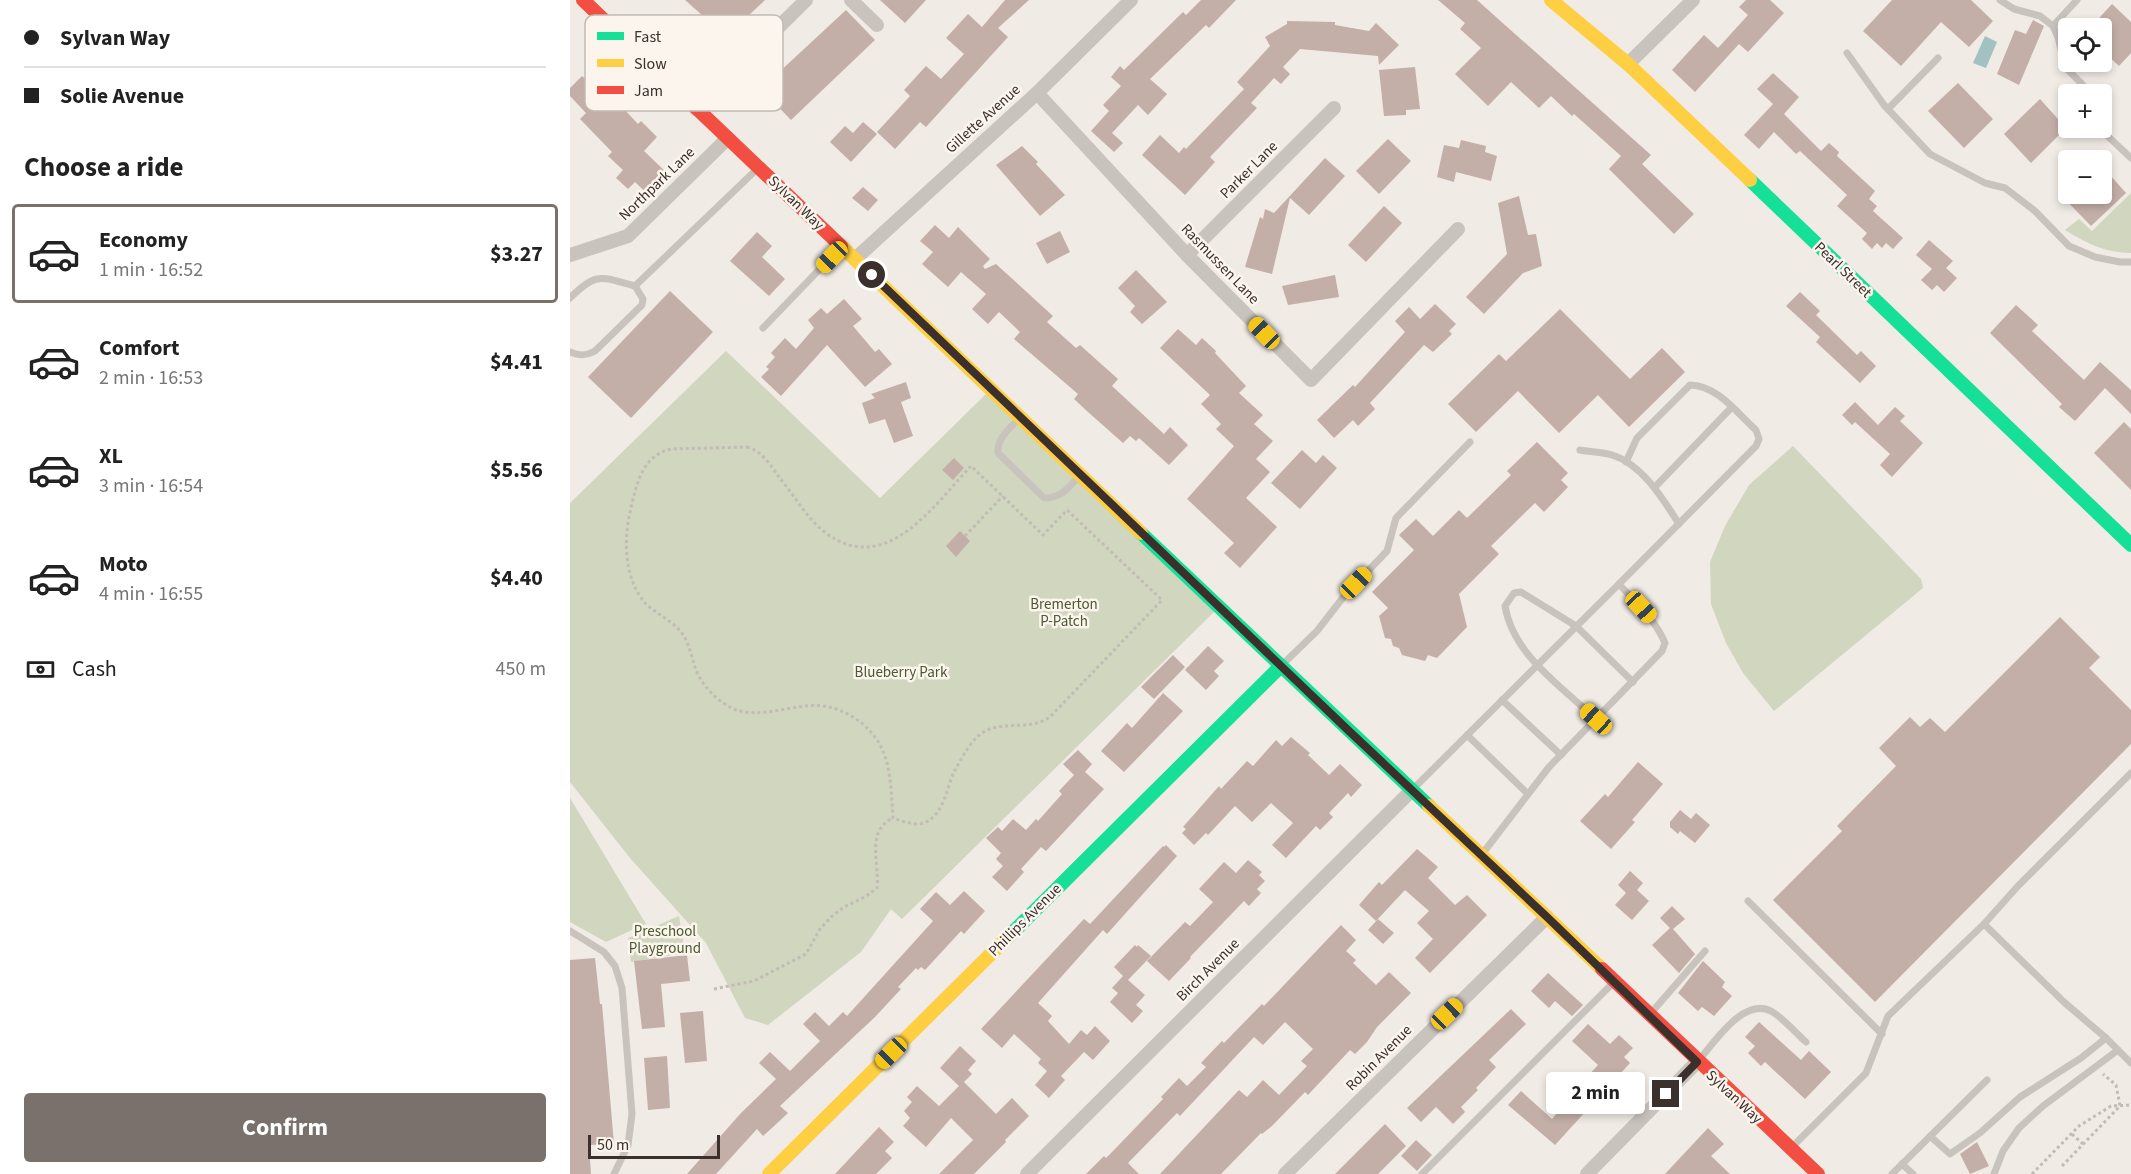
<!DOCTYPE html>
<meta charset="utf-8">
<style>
:root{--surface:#fff;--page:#f6f6f6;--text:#222;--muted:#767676;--line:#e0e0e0;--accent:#7a716c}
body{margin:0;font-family:"Source Sans 3",sans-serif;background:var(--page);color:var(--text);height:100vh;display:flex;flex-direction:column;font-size:22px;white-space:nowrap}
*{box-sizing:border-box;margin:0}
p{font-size:20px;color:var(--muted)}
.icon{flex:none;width:33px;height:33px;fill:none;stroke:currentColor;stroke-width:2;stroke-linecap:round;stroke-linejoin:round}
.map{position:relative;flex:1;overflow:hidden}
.details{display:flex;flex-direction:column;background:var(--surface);width:570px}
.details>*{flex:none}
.guide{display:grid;align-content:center;height:132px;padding:0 24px;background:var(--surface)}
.tools{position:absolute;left:1488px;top:18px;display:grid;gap:12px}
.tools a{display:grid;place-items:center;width:54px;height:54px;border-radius:6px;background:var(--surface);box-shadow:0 3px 9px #0003;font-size:30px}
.scale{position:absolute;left:18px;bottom:15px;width:132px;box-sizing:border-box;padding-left:6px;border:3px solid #3b302b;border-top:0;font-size:16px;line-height:21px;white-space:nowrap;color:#3b302b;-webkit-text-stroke:4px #fbf5ee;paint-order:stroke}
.end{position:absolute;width:27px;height:27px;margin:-14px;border:8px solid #3b302b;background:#fff;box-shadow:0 0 0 3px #fff}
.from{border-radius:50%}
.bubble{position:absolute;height:42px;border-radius:6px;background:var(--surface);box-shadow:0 3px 9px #0003;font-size:20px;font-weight:700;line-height:42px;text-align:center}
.car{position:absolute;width:18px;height:36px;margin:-18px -9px;border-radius:8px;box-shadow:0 0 4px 2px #0007;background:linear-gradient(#f5c518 24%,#345 0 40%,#f5c518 0 76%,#345 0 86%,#f5c518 0)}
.guide b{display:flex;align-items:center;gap:21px;height:57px;font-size:22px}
.guide b+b{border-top:2px solid var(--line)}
.guide i{width:15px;height:15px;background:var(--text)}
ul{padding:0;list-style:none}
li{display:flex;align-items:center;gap:18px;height:99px;margin:0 12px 9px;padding:0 12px;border:3px solid transparent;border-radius:6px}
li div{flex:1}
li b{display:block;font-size:22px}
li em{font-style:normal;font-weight:700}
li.selected{border-color:var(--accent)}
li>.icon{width:54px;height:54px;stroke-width:1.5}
h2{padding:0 24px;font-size:27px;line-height:72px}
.pay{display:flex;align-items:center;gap:15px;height:66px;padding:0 24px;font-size:22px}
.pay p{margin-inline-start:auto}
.cta{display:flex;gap:12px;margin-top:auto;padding:12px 24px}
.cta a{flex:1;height:69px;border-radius:6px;background:var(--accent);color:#fff;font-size:24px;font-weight:700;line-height:69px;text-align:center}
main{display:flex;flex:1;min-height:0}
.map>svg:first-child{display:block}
.green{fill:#d1d6bf}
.water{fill:#a1c2c1}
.building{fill:#c3afa7}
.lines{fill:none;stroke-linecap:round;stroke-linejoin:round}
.path{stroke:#c2bbb6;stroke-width:3;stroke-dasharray:3 3;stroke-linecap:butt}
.lane{stroke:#c9c3be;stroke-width:7}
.street{stroke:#c9c3be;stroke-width:14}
.fast{stroke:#16e098;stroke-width:14}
.slow{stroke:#ffcf43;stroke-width:14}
.jam{stroke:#f24e42;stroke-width:14}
.route{stroke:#3b302b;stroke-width:8}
.labels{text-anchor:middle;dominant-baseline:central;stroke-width:5;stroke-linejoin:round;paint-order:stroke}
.street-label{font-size:15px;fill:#3b302b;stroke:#fbf5ee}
.park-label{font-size:15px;fill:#4a5a2e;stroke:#fbf5ee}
.key{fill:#fbf5ee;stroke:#c1bab4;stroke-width:1.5}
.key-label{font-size:16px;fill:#3b302b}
</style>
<main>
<section class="details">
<div class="guide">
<b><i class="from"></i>Sylvan Way</b>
<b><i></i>Solie Avenue</b>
</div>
<h2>Choose a ride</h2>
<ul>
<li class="selected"><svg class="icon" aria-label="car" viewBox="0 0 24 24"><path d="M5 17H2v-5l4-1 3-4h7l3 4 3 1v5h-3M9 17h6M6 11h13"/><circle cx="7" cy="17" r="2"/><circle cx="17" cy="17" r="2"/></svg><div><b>Economy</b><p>1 min · 16:52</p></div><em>$3.27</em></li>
<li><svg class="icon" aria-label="car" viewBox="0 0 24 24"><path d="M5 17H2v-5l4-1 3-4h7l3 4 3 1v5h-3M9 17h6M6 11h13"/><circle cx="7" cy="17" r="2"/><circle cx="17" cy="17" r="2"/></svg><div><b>Comfort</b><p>2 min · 16:53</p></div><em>$4.41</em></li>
<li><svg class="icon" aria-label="car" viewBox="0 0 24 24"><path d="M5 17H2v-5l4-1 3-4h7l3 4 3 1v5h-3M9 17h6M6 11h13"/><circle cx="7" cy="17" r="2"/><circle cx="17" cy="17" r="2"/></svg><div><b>XL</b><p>3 min · 16:54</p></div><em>$5.56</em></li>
<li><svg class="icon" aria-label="car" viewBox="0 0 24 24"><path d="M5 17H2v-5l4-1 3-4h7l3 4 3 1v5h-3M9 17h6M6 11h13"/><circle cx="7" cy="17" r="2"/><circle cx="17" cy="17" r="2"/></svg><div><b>Moto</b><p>4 min · 16:55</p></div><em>$4.40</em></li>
</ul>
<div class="pay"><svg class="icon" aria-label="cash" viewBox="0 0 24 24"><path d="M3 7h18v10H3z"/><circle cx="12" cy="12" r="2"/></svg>Cash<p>450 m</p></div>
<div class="cta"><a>Confirm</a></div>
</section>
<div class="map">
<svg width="1561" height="1174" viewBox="0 0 1561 1174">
<rect width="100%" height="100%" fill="#f0ebe5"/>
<g class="green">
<path d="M1561 193V253C1536 253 1516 243 1495 230L1509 219 1522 231Z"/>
<polygon points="156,351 310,498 421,389 649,607 332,919 321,909 291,952 198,1025 175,1018 136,943 60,858 0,782 0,503"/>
<polygon points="1223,446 1351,579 1353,588 1204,711 1173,673 1156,643 1141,604 1140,562 1155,526 1179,485"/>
<path d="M0 798 76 924C62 929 50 936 36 942L0 922Z"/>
<polygon points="109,916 115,953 61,962 58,938"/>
</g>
<polygon class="water" points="1415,36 1427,42 1416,68 1403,63"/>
<g class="building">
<polygon points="115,0 195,0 142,50 140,47 133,53 115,34 133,16"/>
<polygon points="310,0 356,0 335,23"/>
<polygon points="435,0 459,0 428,28 438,37 356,127 350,122 325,149 307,132 340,96 334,90 356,66 371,79 394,54 376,38 398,14 412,27"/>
<polygon points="631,0 666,0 639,28 636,25 580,79 597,94 578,115 568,105 542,133 553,143 544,152 521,131 539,111 533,105 551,86 541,77 550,66 554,70 613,12 616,15"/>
<polygon points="868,0 907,0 1081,155 1072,164 1124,214 1104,234 1039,169 1051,156 1004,114 1002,116 981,96 969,108 941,82 918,106 885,74 911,48 890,29 895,23"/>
<polygon points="1176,0 1200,0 1214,13 1178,52 1169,44 1125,92 1102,70 1134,35 1148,48 1178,15 1169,7"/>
<polygon points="1322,0 1401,0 1423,21 1399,47 1371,22 1331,66 1293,31"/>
<polygon points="1542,4 1561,22 1561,53 1549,66 1532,50 1532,28 1520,28"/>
<polygon points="276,10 305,40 221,120 191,89"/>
<polygon points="1463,20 1474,26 1449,85 1427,74 1445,30 1456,34"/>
<polygon points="717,21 765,22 765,25 799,31 806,23 829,45 809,65 808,56 730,49 713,67 720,74 711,84 704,78 681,103 687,108 640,157 645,162 615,195 572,155 590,135 609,153 614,147 616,149 674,89 667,82 700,46 695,37 717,24"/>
<polygon points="845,67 850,109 836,110 836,115 814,116 809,70"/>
<polygon points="1203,73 1229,97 1214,114 1251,151 1259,143 1269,152 1267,156 1305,191 1299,199 1307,206 1303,211 1333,238 1323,249 1316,243 1312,248 1307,243 1302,249 1292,239 1297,233 1267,206 1277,195 1230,151 1226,154 1204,132 1189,149 1174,135 1203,104 1187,89"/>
<polygon points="12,76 33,95 37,91 68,124 71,121 87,137 74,151 101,177 82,198 65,182 58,189 46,178 53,170 38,156 42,152 10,119 16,113 0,96 0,88"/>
<polygon points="1388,83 1423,119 1394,148 1358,111"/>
<polygon points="1470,99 1496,128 1461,163 1434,134"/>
<polygon points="293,122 307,134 281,162 260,142 275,126 283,133"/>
<polygon points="818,139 841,161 809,194 786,171"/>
<polygon points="891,140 916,146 915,152 927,156 921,181 886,172 884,182 867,177 874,145 889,148"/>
<polygon points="452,146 468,162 466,164 495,195 470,216 426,165"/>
<polygon points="755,158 775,176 739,215 720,198 702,274 675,267 690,217 693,219 695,209 704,213"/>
<polygon points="1532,166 1556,193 1521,226 1490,194 1532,194"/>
<polygon points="293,187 308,200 298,211 282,198"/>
<polygon points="949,196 958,235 966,234 972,266 953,273 914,314 896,297 937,254 928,203"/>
<polygon points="814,206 832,223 796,262 778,245"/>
<polygon points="365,225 379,238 388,227 420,259 413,266 415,269 426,264 483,316 477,322 506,348 510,345 548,379 542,386 594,434 600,427 618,445 599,465 569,438 566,441 560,436 553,443 518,412 504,399 508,394 444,339 450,332 429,312 418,324 402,309 416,294 391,272 378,287 352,264 363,252 350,241"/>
<polygon points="490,231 500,252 477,264 466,243"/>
<polygon points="187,232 202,246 192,257 215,279 199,296 160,261"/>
<polygon points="1359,240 1383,261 1376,268 1387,278 1374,292 1367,285 1362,290 1351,280 1362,269 1346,255"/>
<polygon points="566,270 597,302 572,324 560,312 565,306 548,288"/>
<polygon points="765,275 769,297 718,305 712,286"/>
<polygon points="100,291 143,332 61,418 18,377"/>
<polygon points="1230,292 1250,311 1246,315 1287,355 1291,351 1306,366 1290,383 1246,342 1250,337 1216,306"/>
<polygon points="274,299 292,319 283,326 305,352 309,349 322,364 295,387 257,345 211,396 191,377 199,369 196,367 205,357 201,353 215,338 226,349 244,328 238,320 251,308 257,314"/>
<polygon points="865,304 886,324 879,331 882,334 863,352 854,345 800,403 805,409 788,426 783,420 764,438 747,420 783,385 785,387 835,332 825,321 839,307 850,319"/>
<polygon points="1446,305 1468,325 1462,331 1514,380 1530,362 1561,390 1561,414 1535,388 1505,421 1489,407 1492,404 1420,333"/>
<polygon points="990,309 1060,379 1092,348 1115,372 1059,427 1028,395 989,433 948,391 906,432 878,404 929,354 936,361"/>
<polygon points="608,329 626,345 632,338 646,351 645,353 676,386 669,393 693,415 684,424 703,441 686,459 700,472 676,498 707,527 670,568 654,553 664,543 617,499 664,446 646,429 651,424 631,404 640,395 590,348"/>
<polygon points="336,382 341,398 331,402 343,436 324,443 315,419 299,424 292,403 305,398 301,394"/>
<polygon points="1285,402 1308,425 1325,407 1335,416 1330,421 1353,443 1322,477 1310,465 1320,454 1285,422 1282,425 1272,415"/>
<polygon points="1554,422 1561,429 1561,490 1524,453"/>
<polygon points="967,442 998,473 991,480 998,487 974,512 965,503 921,546 929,554 889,594 897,627 867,658 858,655 855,661 832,655 829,648 823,646 821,639 815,638 809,616 818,608 802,592 844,550 829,535 846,519 863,536 889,510 897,518 941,475 937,471"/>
<polygon points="732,450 746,463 753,455 767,468 730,509 701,483"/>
<polygon points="384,458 394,468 383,480 372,470"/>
<polygon points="390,531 400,541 386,557 376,546"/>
<polygon points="1490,617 1530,657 1519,668 1561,710 1561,744 1305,1002 1203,900 1272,831 1267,826 1326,766 1309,748 1340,717 1350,727 1360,718 1375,732"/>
<polygon points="638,646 654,661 644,671 649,676 636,690 615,670"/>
<polygon points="603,655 615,667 584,699 571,687"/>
<polygon points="593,693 613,711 554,772 531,751 557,723 562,728"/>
<polygon points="721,737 740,753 738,755 759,775 770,764 792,785 781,797 778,793 759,813 763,817 750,830 746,826 716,858 702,845 723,823 701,803 682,822 665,806 638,835 636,833 624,845 612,833 616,829 613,827 649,786 651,789 677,761 683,766 706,740 712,746"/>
<polygon points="508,750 522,764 515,772 534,789 476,851 471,847 451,869 454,872 437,891 422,877 433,866 426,859 431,853 416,838 428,827 432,831 443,819 456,830 466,819 468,821 492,794 489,791 504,775 493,764"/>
<polygon points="1068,762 1093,784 1062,820 1065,822 1041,849 1010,821 1035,794 1038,797"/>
<polygon points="1110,810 1121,819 1126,813 1140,825 1125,843 1110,831 1108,834 1100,827 1100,822"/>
<polygon points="596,845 607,856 537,934 533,930 468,1003 482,1016 478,1021 499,1044 511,1030 517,1035 525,1026 540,1041 523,1060 514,1052 491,1076 495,1080 479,1098 465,1085 477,1071 468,1063 471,1059 444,1034 432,1048 411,1029 514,919 520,924 593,846 594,847"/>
<polygon points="847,849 868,867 858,878 885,905 897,895 917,915 860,973 845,958 863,939 847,923 859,911 835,890 806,921 789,905 809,882 812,885"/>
<polygon points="678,860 692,872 689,875 695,881 687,889 691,893 679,906 674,901 620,957 621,958 599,981 577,961 615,922 620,926 643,902 629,889 654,862 666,873"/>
<polygon points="1060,871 1073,883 1067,890 1079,901 1062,920 1045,905 1056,893 1048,885"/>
<polygon points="394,891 415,911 394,934 391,931 355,970 351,967 348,970 346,968 328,987 331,989 305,1017 210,1106 218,1113 203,1127 193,1136 187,1129 146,1174 117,1174 171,1113 206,1079 189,1063 200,1052 220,1071 250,1041 233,1024 245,1012 259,1026 273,1012 277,1016 363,921 350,909 366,892 380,905"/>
<polygon points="1102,906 1115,919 1103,929 1125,954 1109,973 1082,945 1100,928 1090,918"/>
<polygon points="808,919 824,933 813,944 798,930"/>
<polygon points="771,925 786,940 776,951 786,960 783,963 806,985 819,972 841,993 807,1027 797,1042 785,1054 780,1050 738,1095 735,1092 702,1126 692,1134 691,1133 651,1174 590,1174 669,1090 677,1097 693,1080 709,1095 737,1066 731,1061 743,1049 715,1022 693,1045 684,1037 610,1116 607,1113 558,1163 569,1174 516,1174 534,1156 536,1158 545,1149 593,1099 591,1097 609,1078 617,1086 636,1067 631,1063 652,1041 654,1043 692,1004 694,1006"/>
<polygon points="565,945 567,947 568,945 581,956 558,980 575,995 566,1005 573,1011 562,1023 540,1002 548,993 542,988 553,976 544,967"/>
<polygon points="117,955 120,981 91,984 95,1027 72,1029 64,961"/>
<polygon points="25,958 30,1004 32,1004 44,1144 19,1145 21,1174 0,1174 0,960"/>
<polygon points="1133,961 1155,982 1152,987 1162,996 1144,1016 1132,1007 1128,1011 1108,993"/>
<polygon points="978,973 1013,1005 1002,1016 985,1001 979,1008 961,991"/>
<polygon points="941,1009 956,1024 919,1060 926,1067 906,1088 908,1090 891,1107 895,1112 883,1124 866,1107 851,1122 837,1108"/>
<polygon points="133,1011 137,1061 115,1063 110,1013"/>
<polygon points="1189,1022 1231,1060 1239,1051 1261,1072 1235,1099 1195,1062 1191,1066 1178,1053 1185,1046 1175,1037"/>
<polygon points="1018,1024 1040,1044 1049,1035 1063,1048 1054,1057 1060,1063 985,1145 938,1105 951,1091 982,1119 999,1099 982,1083 991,1073 1007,1088 1028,1065 1002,1041"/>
<polygon points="390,1046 406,1061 398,1070 402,1074 394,1082 426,1114 442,1098 459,1116 435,1140 436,1142 404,1174 369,1174 403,1140 381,1118 356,1147 333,1126 340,1118 334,1111 342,1102 337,1097 347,1086 369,1106 389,1086 370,1068"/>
<polygon points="97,1056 100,1108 78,1110 74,1058"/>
<polygon points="815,1124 836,1146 808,1174 765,1174"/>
<polygon points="309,1127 324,1142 315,1151 322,1158 306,1174 265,1174"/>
<polygon points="1138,1128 1154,1144 1141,1156 1160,1174 1095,1174"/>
<polygon points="846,1140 862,1155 847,1171 831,1156"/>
<polygon points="1407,1142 1419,1166 1400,1174 1390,1154"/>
</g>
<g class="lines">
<g class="path">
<path d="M177 447C193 451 202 468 212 481 226 498 238 520 256 533 316 578 365 504 401 466L473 535 497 510 592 600 480 717C457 733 428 717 407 737 398 746 390 761 384 772 376 789 374 815 354 823 345 826 332 821 323 818 320 776 322 742 283 717 268 708 254 704 236 706 213 708 186 718 164 709 148 702 133 687 126 670 122 659 120 647 114 636 105 622 88 615 76 604 54 580 53 539 61 508 67 483 72 456 101 449Z"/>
<polyline points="395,536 433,496"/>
<path d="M144 989 184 981 236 954 250 929 261 917 274 907 295 897 307 888C310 864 295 831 323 818"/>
<polyline points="1502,1134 1513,1144"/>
<polyline points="1492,1166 1550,1106 1546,1085 1533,1074"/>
<polyline points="1462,1174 1509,1126 1541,1106 1561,1105"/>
</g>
<g class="lane">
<polyline points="1430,0 1444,9 1470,16 1483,26 1488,37 1495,67 1513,85 1517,94"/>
<polyline points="1483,26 1507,0"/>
<polyline points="1277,53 1314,105 1360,154 1415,183 1435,188 1465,211 1499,246 1525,257 1550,262 1561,262"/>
<polyline points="1318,109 1368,58"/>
<polyline points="1529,128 1561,158"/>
<polyline points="65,286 187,169"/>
<path d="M0 298C27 271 31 277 65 286L73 299 72 305 25 351C16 356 9 356 0 352"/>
<polyline points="193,328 270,248"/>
<path d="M449 419C439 429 427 438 428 453L474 498C492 498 499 487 510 475"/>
<path d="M1010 450C1020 452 1032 452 1042 455 1072 464 1093 499 1109 524"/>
<polyline points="1085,487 1161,408"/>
<path d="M1049 584 1186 446 1189 439 1186 430C1168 414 1147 385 1120 385L1067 438 1056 462"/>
<polyline points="713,664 747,631 775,595 817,551 826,518 900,442"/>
<polyline points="932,700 991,755"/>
<path d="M1026 719C992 687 943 655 935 606L944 593 951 592 1006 626 1063 682"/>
<polyline points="897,735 958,794"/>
<path d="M844 788 1049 584C1066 603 1085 619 1095 643L1092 651 979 767 913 853"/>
<polyline points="1178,901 1312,1034"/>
<polyline points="1414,924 1495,1003 1536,1038 1561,1063"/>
<polyline points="0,931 34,952 45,966 52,988 62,1114 58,1145 44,1174"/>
<polyline points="1081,1013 1135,951"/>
<path d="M1129 1060C1144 1043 1173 997 1201 1011 1212 1017 1226 1033 1236 1042"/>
<polyline points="1360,1136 1380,1154 1410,1133 1450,1097 1511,1058 1536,1038"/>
<polyline points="1221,1148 1296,1073 1318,1016 1414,924 1447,887 1561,773"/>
<polyline points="1332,1164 1343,1174"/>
<polyline points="852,1174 1043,983"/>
<polyline points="1322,1174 1417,1080"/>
<polyline points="1424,1174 1433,1151 1449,1128 1473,1106 1548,1050"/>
</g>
<g class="street">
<polyline points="281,0 307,25"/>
<polyline points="1058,64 1123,0"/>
<polyline points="467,93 617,255 741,380 888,229"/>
<polyline points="126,109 236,0"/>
<polyline points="0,255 58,236 158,138"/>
<polyline points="617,255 764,108"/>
<polyline points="285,259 467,93 561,0"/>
<polyline points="457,1174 842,790"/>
<polyline points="715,1174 977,917"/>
<polyline points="1017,1174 1127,1062"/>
</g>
<g class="fast">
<polyline points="1180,180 1561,545"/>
<polyline points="571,533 859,806"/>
<polyline points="438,937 711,666"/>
</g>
<g class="slow">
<polyline points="981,0 1058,64 1180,180"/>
<polyline points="271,246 571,533"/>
<polyline points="859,806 1032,969"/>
<polyline points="199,1174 438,937"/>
</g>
<g class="jam">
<polyline points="13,0 271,246"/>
<polyline points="1032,969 1248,1174"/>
</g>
</g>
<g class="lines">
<polyline class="route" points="302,275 779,731 977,917 1127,1062 1096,1094"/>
</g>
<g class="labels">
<g class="street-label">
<text transform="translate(413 119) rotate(-42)">Gillette Avenue</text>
<text transform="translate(679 170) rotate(-45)">Parker Lane</text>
<text transform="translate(87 184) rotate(-44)">Northpark Lane</text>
<text transform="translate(226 203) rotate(44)">Sylvan Way</text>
<text transform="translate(650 264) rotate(46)">Rasmussen Lane</text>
<text transform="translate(1273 270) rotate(44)">Pearl Street</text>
<text transform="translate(455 920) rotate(-45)">Phillips Avenue</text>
<text transform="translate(638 970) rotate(-45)">Birch Avenue</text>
<text transform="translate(809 1058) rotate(-45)">Robin Avenue</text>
<text transform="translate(1164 1097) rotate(43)">Sylvan Way</text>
</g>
<g class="park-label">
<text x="494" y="604">Bremerton<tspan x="494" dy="17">P-Patch</tspan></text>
<text x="331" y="672">Blueberry Park</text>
<text x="95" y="931">Preschool<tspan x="95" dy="17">Playground</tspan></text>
</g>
</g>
<rect x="15" y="15" width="198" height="96" rx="9" class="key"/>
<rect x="27" y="32" width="27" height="8" fill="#16e098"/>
<rect x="27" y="59" width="27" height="8" fill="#ffcf43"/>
<rect x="27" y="86" width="27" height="8" fill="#f24e42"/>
<g class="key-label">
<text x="64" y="42">Fast</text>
<text x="64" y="69">Slow</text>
<text x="64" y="96">Jam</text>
</g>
</svg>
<div class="tools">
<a><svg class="icon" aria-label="locate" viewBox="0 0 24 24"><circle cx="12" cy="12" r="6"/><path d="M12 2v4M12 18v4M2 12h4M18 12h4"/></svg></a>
<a>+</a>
<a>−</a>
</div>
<div class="scale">50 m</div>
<i class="end from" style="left:302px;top:275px"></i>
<i class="end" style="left:1096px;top:1094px"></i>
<div class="bubble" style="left:976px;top:1072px;width:99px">2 min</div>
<i class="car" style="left:262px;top:257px;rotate:224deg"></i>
<i class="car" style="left:694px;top:333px;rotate:316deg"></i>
<i class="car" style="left:786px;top:583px;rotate:44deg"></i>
<i class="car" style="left:1071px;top:607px;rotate:137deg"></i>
<i class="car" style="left:1026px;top:719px;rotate:312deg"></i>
<i class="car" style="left:877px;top:1014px;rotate:46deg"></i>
<i class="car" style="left:321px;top:1053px;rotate:225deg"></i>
</div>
</main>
